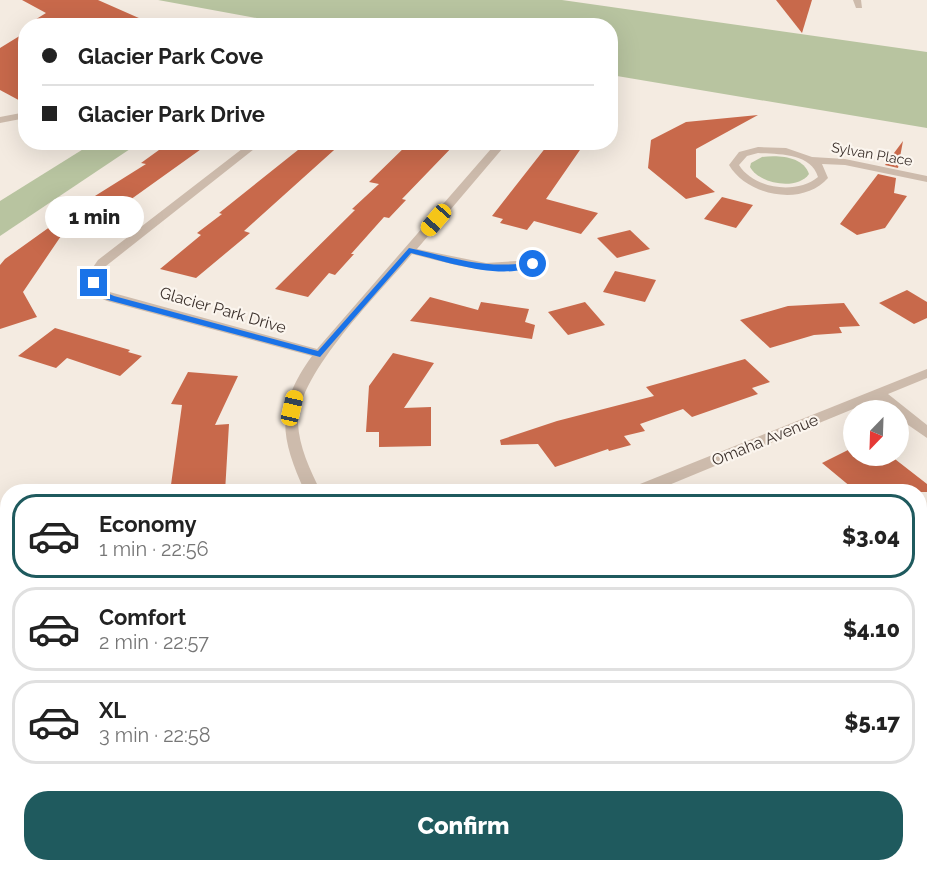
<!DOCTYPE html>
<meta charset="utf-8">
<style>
:root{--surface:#fff;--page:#f6f6f6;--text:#222;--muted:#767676;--line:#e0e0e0;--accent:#1f5a5e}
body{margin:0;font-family:Raleway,sans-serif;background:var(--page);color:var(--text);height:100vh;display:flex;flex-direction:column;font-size:22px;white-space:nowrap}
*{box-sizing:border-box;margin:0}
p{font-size:20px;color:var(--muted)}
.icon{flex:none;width:33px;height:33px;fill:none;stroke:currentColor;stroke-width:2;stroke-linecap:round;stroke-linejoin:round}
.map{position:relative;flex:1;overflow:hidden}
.drawer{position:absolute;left:0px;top:484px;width:927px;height:388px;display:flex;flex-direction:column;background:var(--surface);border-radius:24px 24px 0 0;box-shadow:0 6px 24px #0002}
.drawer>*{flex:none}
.guide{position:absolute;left:18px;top:18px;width:600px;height:132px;border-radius:24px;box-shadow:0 6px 24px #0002;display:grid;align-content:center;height:132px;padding:0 24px;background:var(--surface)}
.needle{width:39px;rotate:203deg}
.fabs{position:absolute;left:843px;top:400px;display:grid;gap:12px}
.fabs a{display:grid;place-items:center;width:66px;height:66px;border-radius:50%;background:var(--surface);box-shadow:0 6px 24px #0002;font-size:30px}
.end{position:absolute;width:27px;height:27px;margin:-14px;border:8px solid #1a73e8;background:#fff;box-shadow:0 0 0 3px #fff}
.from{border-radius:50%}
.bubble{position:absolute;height:42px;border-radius:21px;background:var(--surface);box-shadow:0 6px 24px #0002;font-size:20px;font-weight:800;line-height:42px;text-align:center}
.car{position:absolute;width:18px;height:36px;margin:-18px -9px;border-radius:8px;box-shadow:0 0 4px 2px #0007;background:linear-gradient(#f5c518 24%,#345 0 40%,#f5c518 0 76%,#345 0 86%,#f5c518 0)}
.guide b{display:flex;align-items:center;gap:21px;height:57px;font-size:22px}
.guide b+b{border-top:2px solid var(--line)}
.guide i{width:15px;height:15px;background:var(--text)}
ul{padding:10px 0 0;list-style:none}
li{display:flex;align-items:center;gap:18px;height:84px;margin:0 12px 9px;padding:0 12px;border:3px solid var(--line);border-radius:24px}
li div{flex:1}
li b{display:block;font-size:22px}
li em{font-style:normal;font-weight:800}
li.current{border-color:var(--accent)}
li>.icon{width:54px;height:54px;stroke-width:1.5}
.action{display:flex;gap:12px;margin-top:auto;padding:12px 24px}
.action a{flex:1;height:69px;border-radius:24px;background:var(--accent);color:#fff;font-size:24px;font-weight:800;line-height:69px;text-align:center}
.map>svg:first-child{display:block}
.green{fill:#b8c4a0}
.building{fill:#c8694b}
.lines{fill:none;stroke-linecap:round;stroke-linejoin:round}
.street{fill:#cdbbac;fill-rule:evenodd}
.route{fill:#1a73e8}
.labels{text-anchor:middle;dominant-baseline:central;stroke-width:4.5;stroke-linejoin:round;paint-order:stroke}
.far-street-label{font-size:14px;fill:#3b302b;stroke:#fbf5ee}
.street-label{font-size:16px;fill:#3b302b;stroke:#fbf5ee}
</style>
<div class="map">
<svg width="927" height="872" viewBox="0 0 927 872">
<rect width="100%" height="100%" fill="#f4ebe1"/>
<g class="green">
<polygon points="158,0 562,0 927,52 927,128 611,75 610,26 275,25 278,22"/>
<polygon points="93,143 139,143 0,236 0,201"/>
<path d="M762 157C778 155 803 156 809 174 797 191 759 184 750 167L751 163Z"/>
<polygon points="7,775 8,866 27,866 28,872 0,872 0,778"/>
</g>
<g class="building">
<polygon points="22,0 98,0 157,26 25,26 46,13"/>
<polygon points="776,0 812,0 802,33"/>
<polygon points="26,32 26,104 0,90 0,48"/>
<polygon points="758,115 696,149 696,177 715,192 686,199 648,168 651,140 686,122"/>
<polygon points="903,141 898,168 885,165"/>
<polygon points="170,142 211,142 102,220 96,219 70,238 61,236 23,292 37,317 0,329 0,265 5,259 79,206 146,164 141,163"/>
<polygon points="308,142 343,142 244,231 250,233 196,278 160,269 201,235 197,233 222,214 219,213"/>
<polygon points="410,142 457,142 402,199 406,200 389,218 384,217 351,254 354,254 335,275 329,273 308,297 275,289 355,210 352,209 379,184 369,182"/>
<polygon points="550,142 582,147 546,199 598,213 581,234 534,221 527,230 500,223 503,219 492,216"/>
<polygon points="878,174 896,178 894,193 907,196 885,228 857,235 840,224"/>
<polygon points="722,197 753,205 736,228 704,219"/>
<polygon points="630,230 650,249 617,258 597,238"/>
<polygon points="615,271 656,280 645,302 603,292"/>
<polygon points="907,290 927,302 927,318 914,324 879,303"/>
<polygon points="430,297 478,310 481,302 529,309 525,322 535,325 532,339 410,321"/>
<polygon points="585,302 605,325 568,335 548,312"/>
<polygon points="844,303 860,326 839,327 842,333 814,335 770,348 740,320 788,306"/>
<polygon points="55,328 130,350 128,352 142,356 120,376 67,358 56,368 18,356"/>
<polygon points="393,353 434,363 404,408 431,407 431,446 379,447 379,432 366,432 369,386"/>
<polygon points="745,359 770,382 752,388 758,394 692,417 683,409 640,424 645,431 624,436 631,445 609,451 608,449 555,467 538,444 501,445 500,440 557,421 654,396 646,387"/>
<polygon points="188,372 238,376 215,425 229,424 225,492 170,492 182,405 171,404"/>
<polygon points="854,447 854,456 891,456 927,484 927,492 857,492 822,463"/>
</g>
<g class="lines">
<g class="street">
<polygon points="853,0 861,0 862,8 856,8"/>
<polygon points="26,112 26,118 0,123 0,117"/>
<path d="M251 142H263L106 266 101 273 100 283 106 291 317 349 497 142H508L417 249 486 263 533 260 539 264 537 267C495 277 454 265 412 254 380 293 297 373 298 423 299 447 310 470 321 492H305C280 437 275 407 312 356L107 301 98 297 88 283 89 273 98 260Z"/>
<path d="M758 147 786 148 812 157 845 159 927 176V182L845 165 822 164 828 178C803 207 747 196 729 165L739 152ZM758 153C779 154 811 153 818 177 796 195 754 189 739 165L747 156Z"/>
<polygon points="927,369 927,378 888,394 927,425 927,438 898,418 898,411 890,411 875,400 652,492 628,492 630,488"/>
<polygon points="8,731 8,750 0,753 0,733"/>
<polygon points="920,860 927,872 901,872 899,866 920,866"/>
<polygon points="798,866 828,866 826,872 796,872"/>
</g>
</g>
<path class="route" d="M409 248C454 258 486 270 533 262L537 264C506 283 444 261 411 253L320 357 108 300 99 296 90 283 97 281 105 292 114 296 318 351Z"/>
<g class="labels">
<g class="far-street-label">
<text transform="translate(872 154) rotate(10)">Sylvan Place</text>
</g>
<g class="street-label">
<text transform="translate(223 310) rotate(16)">Glacier Park Drive</text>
<text transform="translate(765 440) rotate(-22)">Omaha Avenue</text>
</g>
</g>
</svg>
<div class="fabs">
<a><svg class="needle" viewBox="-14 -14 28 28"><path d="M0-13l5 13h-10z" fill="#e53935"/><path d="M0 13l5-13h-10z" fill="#767676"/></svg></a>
</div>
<i class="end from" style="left:533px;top:264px"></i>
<i class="end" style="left:94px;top:283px"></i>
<div class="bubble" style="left:45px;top:196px;width:99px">1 min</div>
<i class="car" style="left:436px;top:220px;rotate:221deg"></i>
<i class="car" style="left:292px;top:408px;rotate:13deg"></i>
<div class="guide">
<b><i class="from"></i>Glacier Park Cove</b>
<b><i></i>Glacier Park Drive</b>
</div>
<section class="drawer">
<ul>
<li class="current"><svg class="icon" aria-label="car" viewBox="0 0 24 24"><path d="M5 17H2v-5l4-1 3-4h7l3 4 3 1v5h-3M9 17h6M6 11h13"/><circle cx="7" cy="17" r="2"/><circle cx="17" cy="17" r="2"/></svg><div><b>Economy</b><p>1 min · 22:56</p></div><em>$3.04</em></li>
<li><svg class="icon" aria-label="car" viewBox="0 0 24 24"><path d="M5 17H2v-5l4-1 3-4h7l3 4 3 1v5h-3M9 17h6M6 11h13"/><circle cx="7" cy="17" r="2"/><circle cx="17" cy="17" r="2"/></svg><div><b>Comfort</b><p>2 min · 22:57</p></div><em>$4.10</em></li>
<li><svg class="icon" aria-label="car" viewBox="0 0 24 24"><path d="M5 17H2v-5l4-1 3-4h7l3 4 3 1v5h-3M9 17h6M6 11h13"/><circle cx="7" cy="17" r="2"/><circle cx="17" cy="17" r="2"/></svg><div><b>XL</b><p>3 min · 22:58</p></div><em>$5.17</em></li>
</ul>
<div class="action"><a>Confirm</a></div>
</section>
</div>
